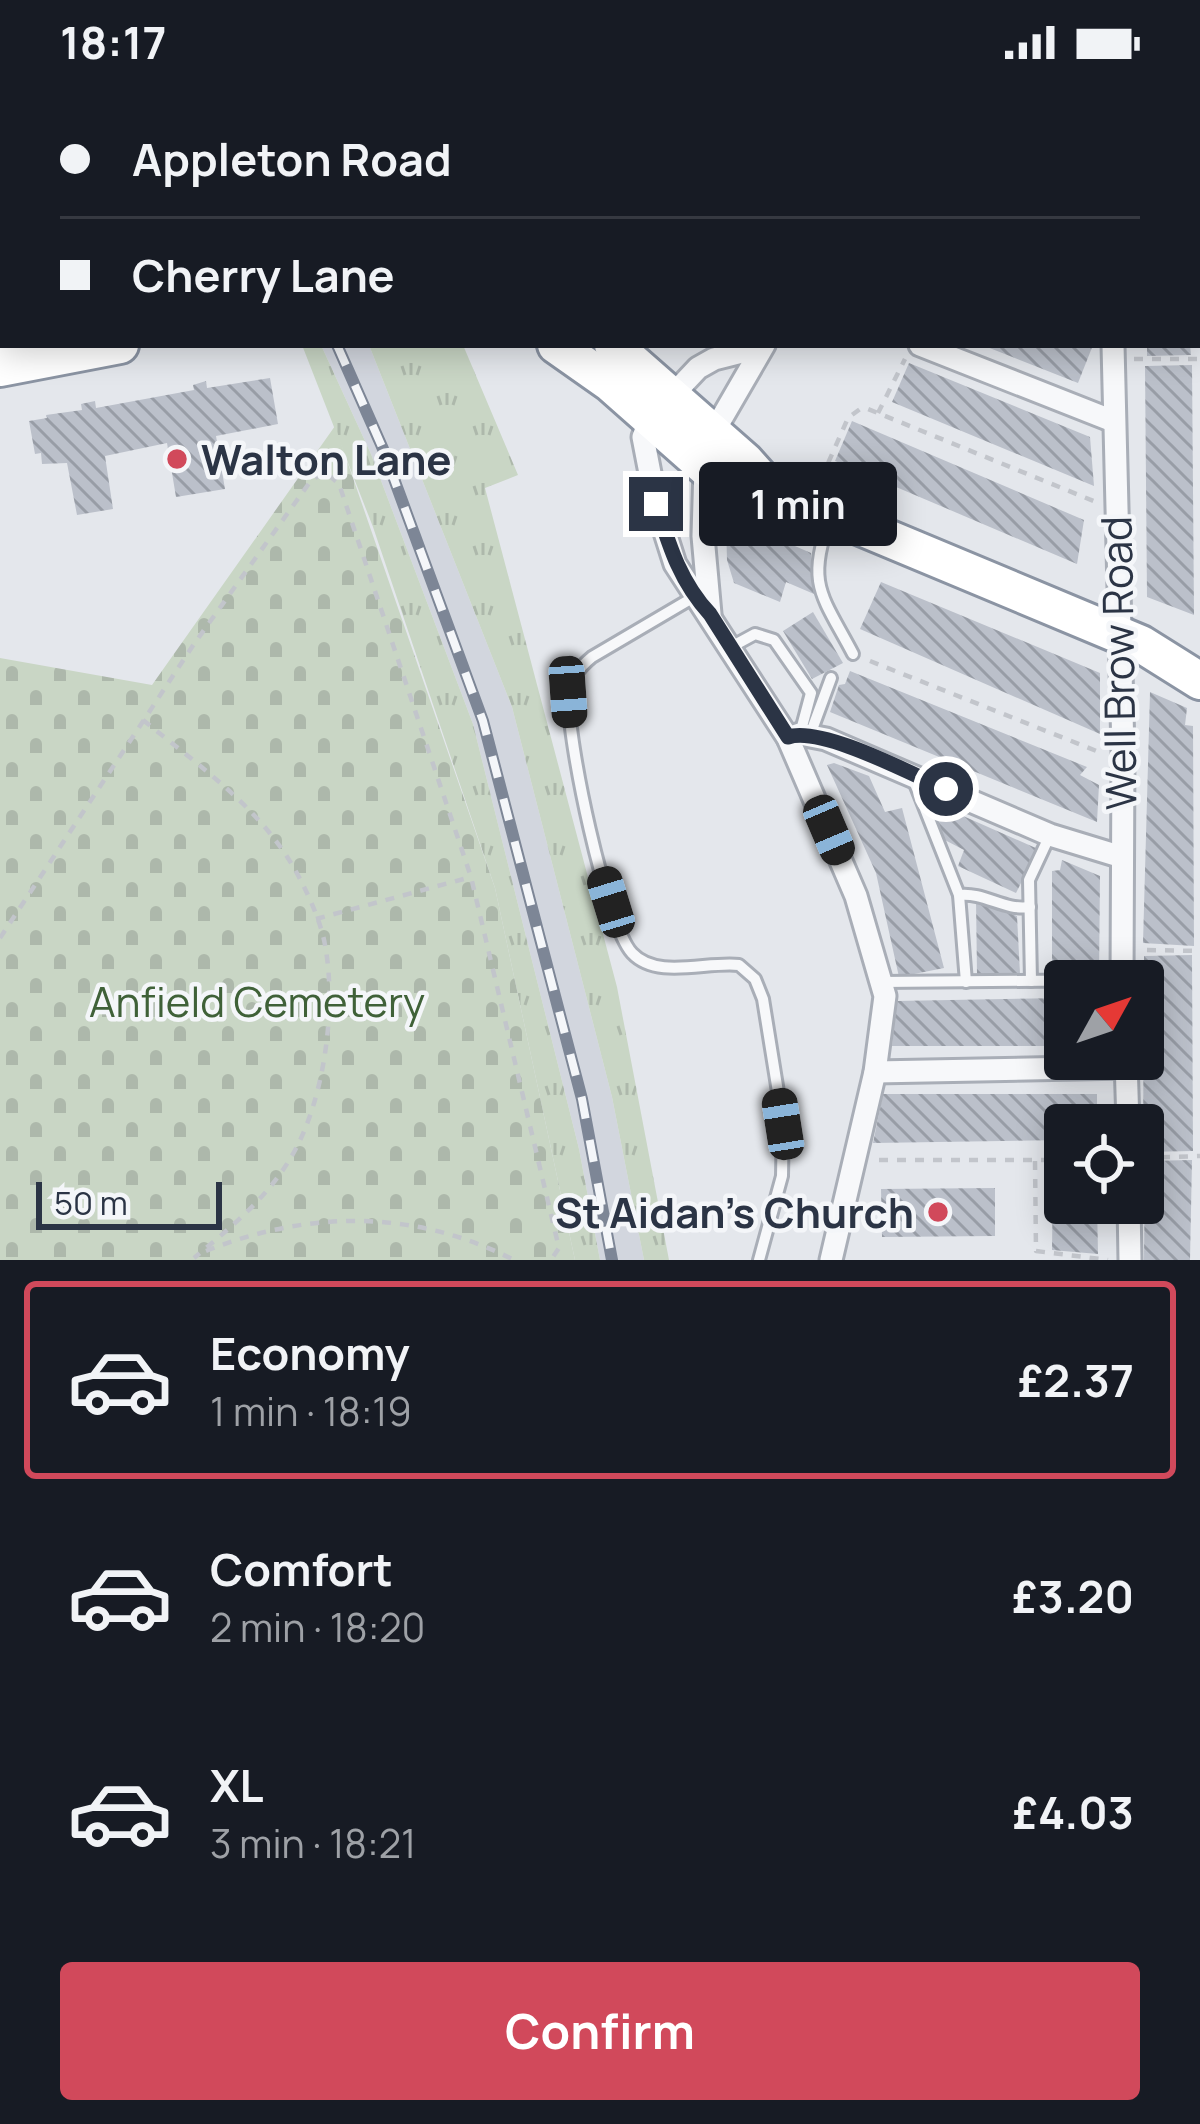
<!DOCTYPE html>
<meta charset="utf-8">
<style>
:root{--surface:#171b24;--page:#242831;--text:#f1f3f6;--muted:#9ea1a6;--line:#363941;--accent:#d1495b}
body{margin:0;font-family:Manrope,sans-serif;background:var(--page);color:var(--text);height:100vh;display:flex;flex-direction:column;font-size:45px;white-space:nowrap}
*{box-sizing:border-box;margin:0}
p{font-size:39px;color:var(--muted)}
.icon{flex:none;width:66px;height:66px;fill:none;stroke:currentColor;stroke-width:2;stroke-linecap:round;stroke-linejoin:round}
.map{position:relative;height:1176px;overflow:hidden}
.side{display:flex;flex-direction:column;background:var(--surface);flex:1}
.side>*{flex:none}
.top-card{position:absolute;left:0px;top:0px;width:1200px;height:264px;box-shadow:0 6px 30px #0003;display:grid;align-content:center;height:264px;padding:0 60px;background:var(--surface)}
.needle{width:78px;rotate:50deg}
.controls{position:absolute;left:1044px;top:876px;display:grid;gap:24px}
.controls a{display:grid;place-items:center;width:120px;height:120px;border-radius:12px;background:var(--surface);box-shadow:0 6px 30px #0003;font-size:60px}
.scale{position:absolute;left:36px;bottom:30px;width:186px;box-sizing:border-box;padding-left:12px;border:6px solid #2b3445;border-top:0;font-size:33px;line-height:42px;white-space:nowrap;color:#2b3445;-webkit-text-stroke:9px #f4f6f9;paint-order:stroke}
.end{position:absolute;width:54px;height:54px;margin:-27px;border:15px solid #2b3445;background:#fff;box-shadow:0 0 0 6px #fff}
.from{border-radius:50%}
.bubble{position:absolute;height:84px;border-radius:12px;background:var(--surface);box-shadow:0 6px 30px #0003;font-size:39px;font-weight:700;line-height:84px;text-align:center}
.car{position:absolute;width:36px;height:72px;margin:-36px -18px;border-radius:15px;box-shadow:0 0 9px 3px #0007;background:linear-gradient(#222 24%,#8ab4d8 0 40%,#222 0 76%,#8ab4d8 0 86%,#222 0)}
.top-card b{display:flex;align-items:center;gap:42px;height:114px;font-size:45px}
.top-card b+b{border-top:3px solid var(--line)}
.top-card i{width:30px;height:30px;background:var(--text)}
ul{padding:21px 0 0;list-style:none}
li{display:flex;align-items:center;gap:36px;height:198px;margin:0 24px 18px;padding:0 36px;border:6px solid transparent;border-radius:12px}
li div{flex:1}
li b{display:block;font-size:45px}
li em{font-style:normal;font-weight:700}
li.current{border-color:var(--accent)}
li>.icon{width:108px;height:108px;stroke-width:1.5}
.primary-button{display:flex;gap:24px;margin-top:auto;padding:24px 60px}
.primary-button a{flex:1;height:138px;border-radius:12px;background:var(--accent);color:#fff;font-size:48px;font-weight:700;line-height:138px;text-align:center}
.status{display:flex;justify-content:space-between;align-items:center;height:84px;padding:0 60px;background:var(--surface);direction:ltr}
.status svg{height:33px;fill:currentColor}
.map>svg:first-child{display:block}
.built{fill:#d2d6de}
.grass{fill:url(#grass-tufts)}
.cemetery{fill:url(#cemetery-stones)}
.building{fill:url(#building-back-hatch)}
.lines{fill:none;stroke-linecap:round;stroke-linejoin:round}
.service-casing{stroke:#a9aeb7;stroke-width:16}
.minor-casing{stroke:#a9aeb7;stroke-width:27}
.trunk-casing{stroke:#8b94a3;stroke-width:42}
.path{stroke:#c2c5cb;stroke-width:4.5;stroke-dasharray:9 9;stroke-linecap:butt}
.service{stroke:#f7f8fa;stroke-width:10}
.minor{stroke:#f7f8fa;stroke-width:21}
.trunk{stroke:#fff;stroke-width:36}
.rail-casing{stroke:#7d8696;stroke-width:12}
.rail{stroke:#f4f6f9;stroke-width:8;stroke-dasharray:22;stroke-linecap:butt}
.route{stroke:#2b3445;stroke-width:15}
.poi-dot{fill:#d1495b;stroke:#f4f6f9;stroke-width:4.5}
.labels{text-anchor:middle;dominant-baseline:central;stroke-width:9;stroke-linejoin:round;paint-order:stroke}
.poi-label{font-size:42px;font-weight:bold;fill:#2b3445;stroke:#f4f6f9;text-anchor:start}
.street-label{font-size:42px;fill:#2b3445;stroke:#f4f6f9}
.park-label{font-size:42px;fill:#3f6138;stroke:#f4f6f9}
</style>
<div class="status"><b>18:17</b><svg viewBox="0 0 49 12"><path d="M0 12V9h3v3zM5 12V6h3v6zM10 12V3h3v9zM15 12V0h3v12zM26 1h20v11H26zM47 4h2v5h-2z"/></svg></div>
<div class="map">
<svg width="1200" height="1176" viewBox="0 0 1200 1176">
<defs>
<pattern id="grass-tufts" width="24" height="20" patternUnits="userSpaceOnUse" patternTransform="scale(3)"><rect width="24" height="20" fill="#c9d6c5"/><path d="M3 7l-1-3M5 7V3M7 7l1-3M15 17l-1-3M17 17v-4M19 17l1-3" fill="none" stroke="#adb8ab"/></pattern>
<pattern id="cemetery-stones" width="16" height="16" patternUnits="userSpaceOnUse" patternTransform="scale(3)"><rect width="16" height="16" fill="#c9d6c5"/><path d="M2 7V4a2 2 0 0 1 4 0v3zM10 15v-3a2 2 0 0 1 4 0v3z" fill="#adb8ab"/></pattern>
<pattern id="building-back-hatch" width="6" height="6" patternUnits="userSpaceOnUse" patternTransform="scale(3)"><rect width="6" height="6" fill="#bbc0ca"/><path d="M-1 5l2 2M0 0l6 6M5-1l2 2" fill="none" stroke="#989da6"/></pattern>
</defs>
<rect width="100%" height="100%" fill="#e4e7ec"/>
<polygon class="built" points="321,261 369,261 512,623 612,1013 644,1176 600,1176 579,1065 473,640 371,370"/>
<g class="grass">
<polygon points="302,261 321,261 371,370 473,640 579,1065 600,1176 575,1176 495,804 373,443"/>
<polygon points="369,261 463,261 518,391 485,404 617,903 669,1176 644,1176 612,1013 512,623"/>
</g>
<polygon class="cemetery" points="335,342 495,804 575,1176 0,1176 0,574 152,601"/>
<g class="building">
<polygon points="982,261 1093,261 1078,299"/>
<polygon points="1147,261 1190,261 1191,271 1147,272"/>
<polygon points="909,279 1090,353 1094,402 892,318"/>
<polygon points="1192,281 1194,531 1147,513 1145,282"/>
<polygon points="270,294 278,340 216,352 225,405 176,413 167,359 105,372 113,425 77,431 67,379 42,380 41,369 35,370 29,337 47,334 46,331 82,326 81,320 95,317 96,324 194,306 193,301 206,297 207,304"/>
<polygon points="852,337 1084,436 1077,480 835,377"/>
<polygon points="733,435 811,469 814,510 786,498 780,518 734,499 727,476 726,440"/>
<polygon points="881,498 1100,589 1100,650 860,545"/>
<polygon points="813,528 843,579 812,595 783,547"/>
<polygon points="850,587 1087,683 1080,691 1099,701 1097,738 830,628 839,601 845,600"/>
<polygon points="1150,608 1187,624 1185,641 1193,642 1194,862 1143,859"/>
<polygon points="834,679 869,692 885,728 902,724 944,884 899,893 876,789 827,681"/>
<polygon points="936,720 1038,765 1016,809 958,782 964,766 941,754 931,730"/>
<polygon points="1062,776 1100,792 1099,892 1052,890 1052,787 1060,786"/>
<polygon points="976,816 1017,832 1020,890 977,890"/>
<polygon points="1192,871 1193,1067 1143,1068 1144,872"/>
<polygon points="1065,914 1065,962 892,962 896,917"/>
<polygon points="883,1010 1097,1010 1097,1041 1065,1041 1065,1056 873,1059"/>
<polygon points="1192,1076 1190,1176 1144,1176 1145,1077"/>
<polygon points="1065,1082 1065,1119 1097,1119 1098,1170 1052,1166 1053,1083"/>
<polygon points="995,1104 995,1152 882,1153 881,1105"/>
</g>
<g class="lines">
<defs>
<g id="service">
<path d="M830 435C805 500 823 513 853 570"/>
<path d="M694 513 592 573C580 583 570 594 569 611 566 652 606 841 632 869 657 896 707 877 739 881L755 895 763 915 783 1039 782 1092 759 1176"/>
<polyline points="731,563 755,550 774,556 811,609 800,650"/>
<polyline points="810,651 831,594"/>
<polyline points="912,692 959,811 966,898"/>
<path d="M959 811C985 808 1004 827 1030 823"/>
<polyline points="1031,897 1029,796 1050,751"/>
<polyline points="881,898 1122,896"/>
</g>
<g id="minor">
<polyline points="324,0 325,3"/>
<polyline points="536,3 541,0"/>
<polyline points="909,3 910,0"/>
<polyline points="1119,3 1119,0"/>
<polyline points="0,98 3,96"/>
<polyline points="920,261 1113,337"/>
<polyline points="1113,261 1123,668 1122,897"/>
<polyline points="762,263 714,275 698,284 650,335 643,353 656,420 675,480 788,654 856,812 885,912 875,988 831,1176"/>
<polyline points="710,530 703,452 705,383 713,349 764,261"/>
<polyline points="788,654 800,650 826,655 1050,751 1122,773"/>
<polyline points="1126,975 1128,1041"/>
<polyline points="875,988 1126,983"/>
<polyline points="1129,1119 1130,1176"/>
</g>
<g id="trunk">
<polyline points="0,255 3,254"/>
<polyline points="556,261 610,299 705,383 728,399 770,405 1141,560 1200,597"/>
<polyline points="613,261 745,377 770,405"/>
<polyline points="0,284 120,261"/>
</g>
</defs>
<use href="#service" class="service-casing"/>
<use href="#minor" class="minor-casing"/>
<use href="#trunk" class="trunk-casing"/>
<g class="path">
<polyline points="175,0 177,3"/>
<polyline points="446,0 447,3"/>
<polyline points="1027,0 1027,3"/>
<polyline points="37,3 43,0"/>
<polyline points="713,3 718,0"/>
<polyline points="797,3 798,0"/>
<polyline points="1197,15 1200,15"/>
<polyline points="0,22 3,20"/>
<polyline points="0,42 3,48"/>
<polyline points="1134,275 1200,275"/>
<polyline points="878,329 905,275"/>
<polyline points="821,395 848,334 860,325 868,325 1096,418"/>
<polyline points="870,577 1099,668"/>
<path d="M143 636C197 680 259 723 294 784 306 805 321 837 325 861 337 924 324 1020 290 1075 266 1115 229 1145 194 1174"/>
<polyline points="316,835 471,793"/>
<polyline points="0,854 194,560 310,398 324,387 339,400 471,793 559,1164 551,1176"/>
<polyline points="1147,866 1200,867"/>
<polyline points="1143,1074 1200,1072"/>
<polyline points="879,1076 1065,1076"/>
<polyline points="1035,1077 1036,1167 1108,1176"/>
<path d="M206 1167C309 1126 414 1125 514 1176"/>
</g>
<use href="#service" class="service"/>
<use href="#minor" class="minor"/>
<use href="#trunk" class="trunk"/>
<defs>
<g id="rail">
<polyline points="219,0 221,3"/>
<polyline points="337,261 383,365 483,637 582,1015 612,1176"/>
</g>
</defs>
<use href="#rail" class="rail-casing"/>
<use href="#rail" class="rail"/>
</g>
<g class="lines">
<path class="route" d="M656 420C669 461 680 498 710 530L788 653C822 642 911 690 946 705"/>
</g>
<g class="poi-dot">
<circle cx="177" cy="375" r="12"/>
<circle cx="938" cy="1128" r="12"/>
</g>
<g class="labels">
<g class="poi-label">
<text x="201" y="375">Walton Lane</text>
<text x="914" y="1128" text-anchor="end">St Aidan's Church</text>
</g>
<g class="street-label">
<text transform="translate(1118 579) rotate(-91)">Well Brow Road</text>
</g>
<g class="park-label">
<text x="257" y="917">Anfield Cemetery</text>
</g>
</g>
</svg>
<div class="controls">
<a><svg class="needle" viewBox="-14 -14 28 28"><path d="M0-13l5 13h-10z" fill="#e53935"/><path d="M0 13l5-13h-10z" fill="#9ea1a6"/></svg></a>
<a><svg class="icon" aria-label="locate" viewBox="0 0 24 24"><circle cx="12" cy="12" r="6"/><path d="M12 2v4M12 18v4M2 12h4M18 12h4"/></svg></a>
</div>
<div class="scale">50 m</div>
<i class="end from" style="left:946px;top:705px"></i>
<i class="end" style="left:656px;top:420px"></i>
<div class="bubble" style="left:699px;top:378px;width:198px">1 min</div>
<i class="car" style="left:568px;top:608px;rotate:176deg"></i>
<i class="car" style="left:829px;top:746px;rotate:157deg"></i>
<i class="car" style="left:611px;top:818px;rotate:343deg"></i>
<i class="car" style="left:783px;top:1040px;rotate:351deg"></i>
<div class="top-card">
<b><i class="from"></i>Appleton Road</b>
<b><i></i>Cherry Lane</b>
</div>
</div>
<section class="side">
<ul>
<li class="current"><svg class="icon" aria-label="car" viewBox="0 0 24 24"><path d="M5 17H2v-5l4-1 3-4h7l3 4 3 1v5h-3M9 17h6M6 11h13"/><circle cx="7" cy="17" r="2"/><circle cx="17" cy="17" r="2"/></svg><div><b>Economy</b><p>1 min · 18:19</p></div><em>£2.37</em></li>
<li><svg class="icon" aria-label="car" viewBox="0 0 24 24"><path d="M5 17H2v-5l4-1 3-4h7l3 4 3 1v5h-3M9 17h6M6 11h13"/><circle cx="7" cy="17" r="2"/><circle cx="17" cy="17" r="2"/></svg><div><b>Comfort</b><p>2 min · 18:20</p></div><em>£3.20</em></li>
<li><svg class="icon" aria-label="car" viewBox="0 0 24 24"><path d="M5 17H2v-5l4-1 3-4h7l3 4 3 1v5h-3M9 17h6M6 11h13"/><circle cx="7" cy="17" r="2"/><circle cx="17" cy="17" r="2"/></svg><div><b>XL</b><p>3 min · 18:21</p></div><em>£4.03</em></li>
</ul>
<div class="primary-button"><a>Confirm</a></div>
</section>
